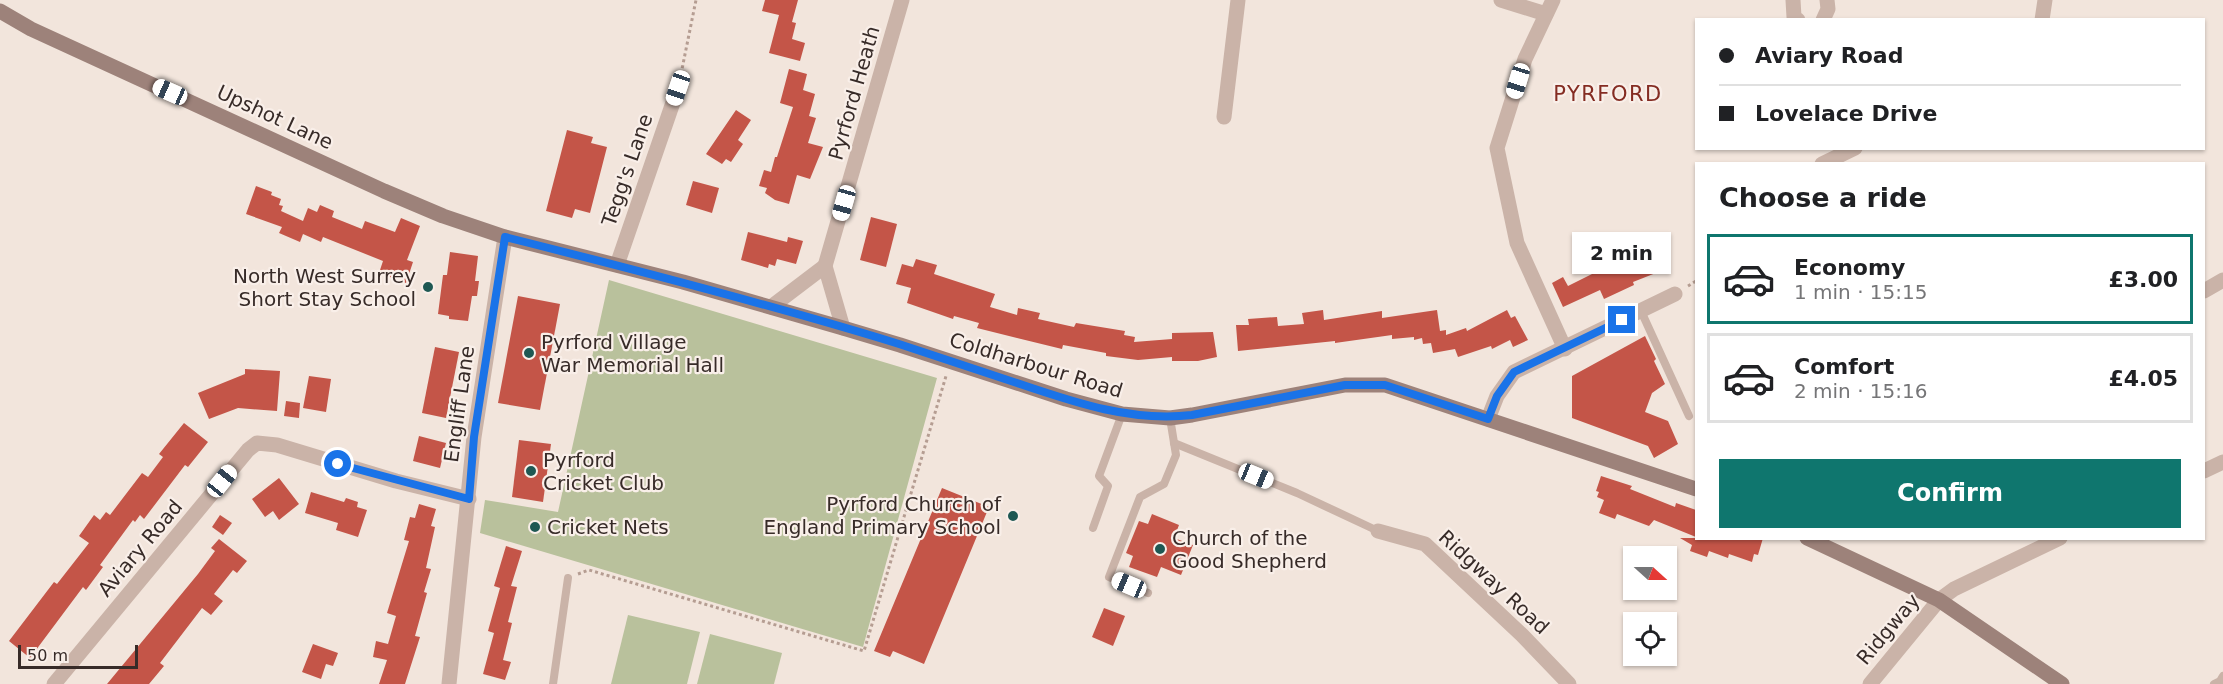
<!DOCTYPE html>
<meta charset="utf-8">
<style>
:root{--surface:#fff;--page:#f2f2f2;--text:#202124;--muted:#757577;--line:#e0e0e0;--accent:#0f766e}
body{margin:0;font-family:"DejaVu Sans",sans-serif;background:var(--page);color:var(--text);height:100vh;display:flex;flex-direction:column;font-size:22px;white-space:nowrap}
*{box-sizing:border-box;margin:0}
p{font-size:20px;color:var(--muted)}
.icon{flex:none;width:33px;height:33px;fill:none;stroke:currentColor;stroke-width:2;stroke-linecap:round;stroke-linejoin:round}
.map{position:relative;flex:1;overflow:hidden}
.panel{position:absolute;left:1695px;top:162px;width:510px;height:378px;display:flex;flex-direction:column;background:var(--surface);border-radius:0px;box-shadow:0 2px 4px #0004}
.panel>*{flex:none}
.banner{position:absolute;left:1695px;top:18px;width:510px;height:132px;border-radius:0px;box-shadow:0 2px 4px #0004;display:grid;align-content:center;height:132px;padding:0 24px;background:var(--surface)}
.needle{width:39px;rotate:111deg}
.buttons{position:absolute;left:1623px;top:546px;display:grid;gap:12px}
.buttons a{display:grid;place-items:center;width:54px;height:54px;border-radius:0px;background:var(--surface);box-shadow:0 2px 4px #0004;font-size:30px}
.scale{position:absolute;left:18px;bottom:15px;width:120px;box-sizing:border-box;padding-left:6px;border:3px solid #372b28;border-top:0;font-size:16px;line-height:21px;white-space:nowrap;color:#372b28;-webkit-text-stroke:4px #f9efe9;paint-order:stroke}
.end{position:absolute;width:27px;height:27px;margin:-14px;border:8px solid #1a73e8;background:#fff;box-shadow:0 0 0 3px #fff}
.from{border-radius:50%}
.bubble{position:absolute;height:42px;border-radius:0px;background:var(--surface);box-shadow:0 2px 4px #0004;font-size:20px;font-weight:700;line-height:42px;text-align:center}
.car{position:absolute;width:18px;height:36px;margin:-18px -9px;border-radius:8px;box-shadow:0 0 4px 2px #0007;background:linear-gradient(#fff 24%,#345 0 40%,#fff 0 76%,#345 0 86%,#fff 0)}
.banner b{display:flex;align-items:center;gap:21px;height:57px;font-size:22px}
.banner b+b{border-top:2px solid var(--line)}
.banner i{width:15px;height:15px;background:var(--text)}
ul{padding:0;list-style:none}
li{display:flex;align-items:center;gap:18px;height:90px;margin:0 12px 9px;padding:0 12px;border:3px solid var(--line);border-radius:0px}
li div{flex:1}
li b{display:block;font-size:22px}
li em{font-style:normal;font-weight:700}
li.active{border-color:var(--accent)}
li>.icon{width:54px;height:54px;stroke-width:1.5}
h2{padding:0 24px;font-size:27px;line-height:72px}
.action{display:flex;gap:12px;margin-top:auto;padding:12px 24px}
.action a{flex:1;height:69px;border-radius:0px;background:var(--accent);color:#fff;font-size:24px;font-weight:700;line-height:69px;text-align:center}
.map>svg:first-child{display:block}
.green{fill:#b9c19c}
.building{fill:#c45548}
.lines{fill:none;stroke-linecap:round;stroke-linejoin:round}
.path{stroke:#b59d92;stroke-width:3;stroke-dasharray:3 3;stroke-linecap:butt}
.service{stroke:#cab3a8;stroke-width:8}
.minor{stroke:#cab3a8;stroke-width:15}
.secondary{stroke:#9d827a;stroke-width:15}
.route{stroke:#1a73e8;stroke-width:8}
.poi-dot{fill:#1e5853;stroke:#f9efe9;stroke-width:2}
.labels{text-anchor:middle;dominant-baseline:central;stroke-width:4.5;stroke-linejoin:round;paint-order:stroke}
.street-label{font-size:20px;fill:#372b28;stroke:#f9efe9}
.poi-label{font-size:20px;fill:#372b28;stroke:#f9efe9;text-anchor:start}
.neighbourhood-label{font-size:21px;letter-spacing:1.5px;fill:#842c22;stroke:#f9efe9}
</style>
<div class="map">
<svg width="2223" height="684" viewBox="0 0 2223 684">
<rect width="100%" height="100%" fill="#f2e5dc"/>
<g class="green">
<polygon points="609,280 937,378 863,647 480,533 485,500 558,512"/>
<polygon points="628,615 700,632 687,684 611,684"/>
<polygon points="710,634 782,653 774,684 697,684"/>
</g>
<g class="building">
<polygon points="765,0 798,0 792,22 796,23 792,39 805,43 800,61 769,53 779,15 762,11"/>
<polygon points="789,69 807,74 803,90 815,94 809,116 816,118 808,143 823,147 810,179 797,175 789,204 775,200 765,193 767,188 759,186 764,170 771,172 775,157 777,157 793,107 780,103"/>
<polygon points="736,110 751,120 738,140 743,144 731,162 726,159 722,164 706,154"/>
<polygon points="567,130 593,137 591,143 607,147 590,213 575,209 572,218 546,211"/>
<polygon points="693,181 719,188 712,213 686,205"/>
<polygon points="256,186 272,192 271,195 281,199 279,205 283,206 281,211 303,221 308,208 317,212 320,205 334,211 332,217 362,229 365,221 395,232 401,218 420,226 407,260 413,262 406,283 379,273 383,261 323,237 321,242 303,234 300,242 279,233 282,227 246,214"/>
<polygon points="871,217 897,224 886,267 860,260"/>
<polygon points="748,232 787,242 788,237 803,241 796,264 777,259 775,266 769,264 768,268 741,260"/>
<polygon points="1661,243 1671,267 1633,282 1634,285 1604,299 1600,290 1563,307 1552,283 1563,277 1568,286 1592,274 1583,252 1595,247 1603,265 1622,256 1623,260"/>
<polygon points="450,252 478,256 475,281 479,281 477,296 472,296 468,321 449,319 449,316 438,314 443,275 447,275"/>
<polygon points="916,259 937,265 934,274 995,294 990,307 1017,315 1018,308 1040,313 1038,319 1074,327 1076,323 1125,331 1124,335 1135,337 1134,342 1172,339 1172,333 1213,332 1217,357 1198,361 1172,361 1172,357 1138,360 1106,356 1106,353 1063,345 1062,349 977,328 979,323 954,316 953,319 907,303 911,288 896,284 902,264 913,267"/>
<polygon points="518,296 560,304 540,410 498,403"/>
<polygon points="1323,310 1324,320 1382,311 1382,318 1437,310 1440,331 1446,330 1446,335 1466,328 1467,331 1507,310 1511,318 1515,316 1528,340 1513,347 1510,340 1492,349 1491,346 1458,357 1455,349 1433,353 1431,343 1423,344 1422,338 1414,340 1414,337 1392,339 1392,335 1335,343 1335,341 1238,351 1236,325 1249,325 1248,319 1277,317 1278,326 1304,324 1302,313"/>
<polygon points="1645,336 1656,359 1654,361 1665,384 1652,393 1645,412 1668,421 1678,444 1654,458 1648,446 1572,418 1572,376"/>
<polygon points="435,347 459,352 446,418 422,413"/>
<polygon points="245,369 280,371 277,411 238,408 209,419 198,393 245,374"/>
<polygon points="309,376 331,379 326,412 303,408"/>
<polygon points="286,401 300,403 299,418 284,416"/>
<polygon points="184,423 208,442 188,467 185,465 144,519 140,515 135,522 133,520 100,565 103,567 86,590 83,587 30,658 9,641 54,582 57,584 89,543 79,536 94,515 100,520 106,512 110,515 142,473 148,477 163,457 159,454"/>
<polygon points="419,436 446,443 440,468 413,461"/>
<polygon points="519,440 551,444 543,502 512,497"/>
<polygon points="1601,476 1632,486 1630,489 1675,507 1676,503 1696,510 1696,537 1654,520 1649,526 1617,514 1615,519 1599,513 1604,500 1597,497 1599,492 1596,491"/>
<polygon points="279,478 299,504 279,520 273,511 265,517 252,499"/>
<polygon points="942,488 989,507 924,664 893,651 890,657 874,651"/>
<polygon points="311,492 344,502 346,498 358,502 357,507 367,510 358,537 336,530 338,523 305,513"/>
<polygon points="419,504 436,509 431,526 435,527 426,568 431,569 424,592 427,593 415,636 420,637 405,684 379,684 387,660 373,657 376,641 388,644 396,616 387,613 409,541 404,540 410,517 415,518"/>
<polygon points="1152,514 1179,525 1174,538 1193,545 1181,575 1161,567 1157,577 1129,567 1133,556 1126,553 1139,521 1148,524"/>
<polygon points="220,515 232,523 223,535 212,527"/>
<polygon points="1680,538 1763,538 1758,555 1754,554 1752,562 1729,554 1728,558 1709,551 1707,557 1690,551 1692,545"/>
<polygon points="219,539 247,561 237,573 233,570 214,594 223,601 211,615 202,608 160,663 164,666 149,684 107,684 198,574 215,551 211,548"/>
<polygon points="506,546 522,551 511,586 517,587 508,622 512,623 503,660 511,662 505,680 483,674 494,633 488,631 500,588 494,586"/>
<polygon points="1104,608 1125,616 1113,646 1092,637"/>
<polygon points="313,644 338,653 333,666 326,664 321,679 302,672"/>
</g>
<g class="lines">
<g class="path">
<polyline points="681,74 696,0"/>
<polyline points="1688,286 1696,281"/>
<polyline points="578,574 589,570 864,651 946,376"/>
</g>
<g class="service">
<polyline points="1641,311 1689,416"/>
<polyline points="1174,443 1297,493 1378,531"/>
<polyline points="1093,528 1108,486 1099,476 1122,414"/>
<polyline points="1148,593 1109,577 1140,497 1164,484 1176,455 1170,418"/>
<polyline points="553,684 568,578"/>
<polyline points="2214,684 2220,681 2223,676"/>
</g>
<g class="minor">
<polyline points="1501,0 1546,14"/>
<polyline points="1553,0 1525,59 1497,148 1517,243 1565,349"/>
<polyline points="1793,0 1794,17 1798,20"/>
<polyline points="1823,20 1828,9 1827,0"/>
<polyline points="2042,20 2045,0"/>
<polyline points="1224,117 1238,0"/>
<polyline points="1822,164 1855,148"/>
<polyline points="617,265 678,88"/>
<polyline points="2204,291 2223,280"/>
<polyline points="771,307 825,266"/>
<polyline points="843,328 825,266 902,0"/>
<polyline points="1488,419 1497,396 1514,372 1675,294"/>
<polyline points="2204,471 2223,462"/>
<polyline points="1378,531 1425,544 1522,635 1569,684"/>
<polyline points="54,684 248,450 257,443 277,445 396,481 469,499"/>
<polyline points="449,684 474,437 505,237"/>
<polyline points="1870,684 1939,600 1954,589 2060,538"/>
</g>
<g class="secondary">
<polyline points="0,11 31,29 384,191 443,216 505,237 683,282 843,328 900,345 1066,399 1122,414 1170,418 1192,415 1345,385 1385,385 1696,489"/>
<polyline points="1807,538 1939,600 2062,684"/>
</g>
</g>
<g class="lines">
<path class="route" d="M338 464 469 499 474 437 505 237C637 270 769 304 899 344 939 357 980 371 1020 384 1076 403 1132 422 1192 415L1345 385H1385L1488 419 1497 396 1514 372 1622 320"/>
</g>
<g class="poi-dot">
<circle cx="428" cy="287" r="6"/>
<circle cx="529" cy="353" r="6"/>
<circle cx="531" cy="471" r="6"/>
<circle cx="1013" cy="516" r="6"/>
<circle cx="535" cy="527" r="6"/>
<circle cx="1160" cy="549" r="6"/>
</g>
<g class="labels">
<g class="street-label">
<text transform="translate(854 93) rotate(-74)">Pyrford Heath</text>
<text transform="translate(275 117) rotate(25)">Upshot Lane</text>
<text transform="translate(627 170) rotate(-71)">Tegg's Lane</text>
<text transform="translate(1036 365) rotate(17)">Coldharbour Road</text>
<text transform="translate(459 404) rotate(-82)">Engliff Lane</text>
<text transform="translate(140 548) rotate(-50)">Aviary Road</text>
<text transform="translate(1494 582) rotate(43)">Ridgway Road</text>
<text transform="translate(1888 629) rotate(-50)">Ridgway</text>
</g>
<g class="poi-label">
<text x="416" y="276" text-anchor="end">North West Surrey<tspan x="416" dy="23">Short Stay School</tspan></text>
<text x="541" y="342">Pyrford Village<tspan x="541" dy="23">War Memorial Hall</tspan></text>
<text x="543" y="460">Pyrford<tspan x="543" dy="23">Cricket Club</tspan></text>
<text x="1001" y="504" text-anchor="end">Pyrford Church of<tspan x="1001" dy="23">England Primary School</tspan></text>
<text x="547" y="527">Cricket Nets</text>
<text x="1172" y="538">Church of the<tspan x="1172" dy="23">Good Shepherd</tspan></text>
</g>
<g class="neighbourhood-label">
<text x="1608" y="94">PYRFORD</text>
</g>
</g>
</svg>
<div class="buttons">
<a><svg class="needle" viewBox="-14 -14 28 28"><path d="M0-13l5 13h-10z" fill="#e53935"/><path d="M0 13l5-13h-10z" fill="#757577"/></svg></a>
<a><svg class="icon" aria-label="locate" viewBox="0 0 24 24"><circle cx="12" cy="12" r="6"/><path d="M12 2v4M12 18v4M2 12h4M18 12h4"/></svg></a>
</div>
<div class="scale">50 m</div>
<i class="end from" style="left:338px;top:464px"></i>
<i class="end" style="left:1622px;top:320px"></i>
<div class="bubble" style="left:1572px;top:232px;width:99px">2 min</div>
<i class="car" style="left:1518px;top:81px;rotate:197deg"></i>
<i class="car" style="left:678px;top:88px;rotate:199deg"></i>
<i class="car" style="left:170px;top:92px;rotate:294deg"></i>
<i class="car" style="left:844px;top:203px;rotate:196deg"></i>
<i class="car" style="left:1256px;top:476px;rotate:112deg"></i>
<i class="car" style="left:222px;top:481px;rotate:39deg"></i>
<i class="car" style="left:1129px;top:585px;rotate:293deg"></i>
<div class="banner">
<b><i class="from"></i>Aviary Road</b>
<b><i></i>Lovelace Drive</b>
</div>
<section class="panel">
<h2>Choose a ride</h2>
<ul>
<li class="active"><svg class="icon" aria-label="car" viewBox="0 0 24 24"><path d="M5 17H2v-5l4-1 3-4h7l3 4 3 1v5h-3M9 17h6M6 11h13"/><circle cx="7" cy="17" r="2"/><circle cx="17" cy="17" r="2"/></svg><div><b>Economy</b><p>1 min · 15:15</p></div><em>£3.00</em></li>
<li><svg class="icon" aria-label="car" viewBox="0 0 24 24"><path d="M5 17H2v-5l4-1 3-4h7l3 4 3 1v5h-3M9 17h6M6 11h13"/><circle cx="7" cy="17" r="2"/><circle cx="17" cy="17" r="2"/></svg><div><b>Comfort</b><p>2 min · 15:16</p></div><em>£4.05</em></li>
</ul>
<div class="action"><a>Confirm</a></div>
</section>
</div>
